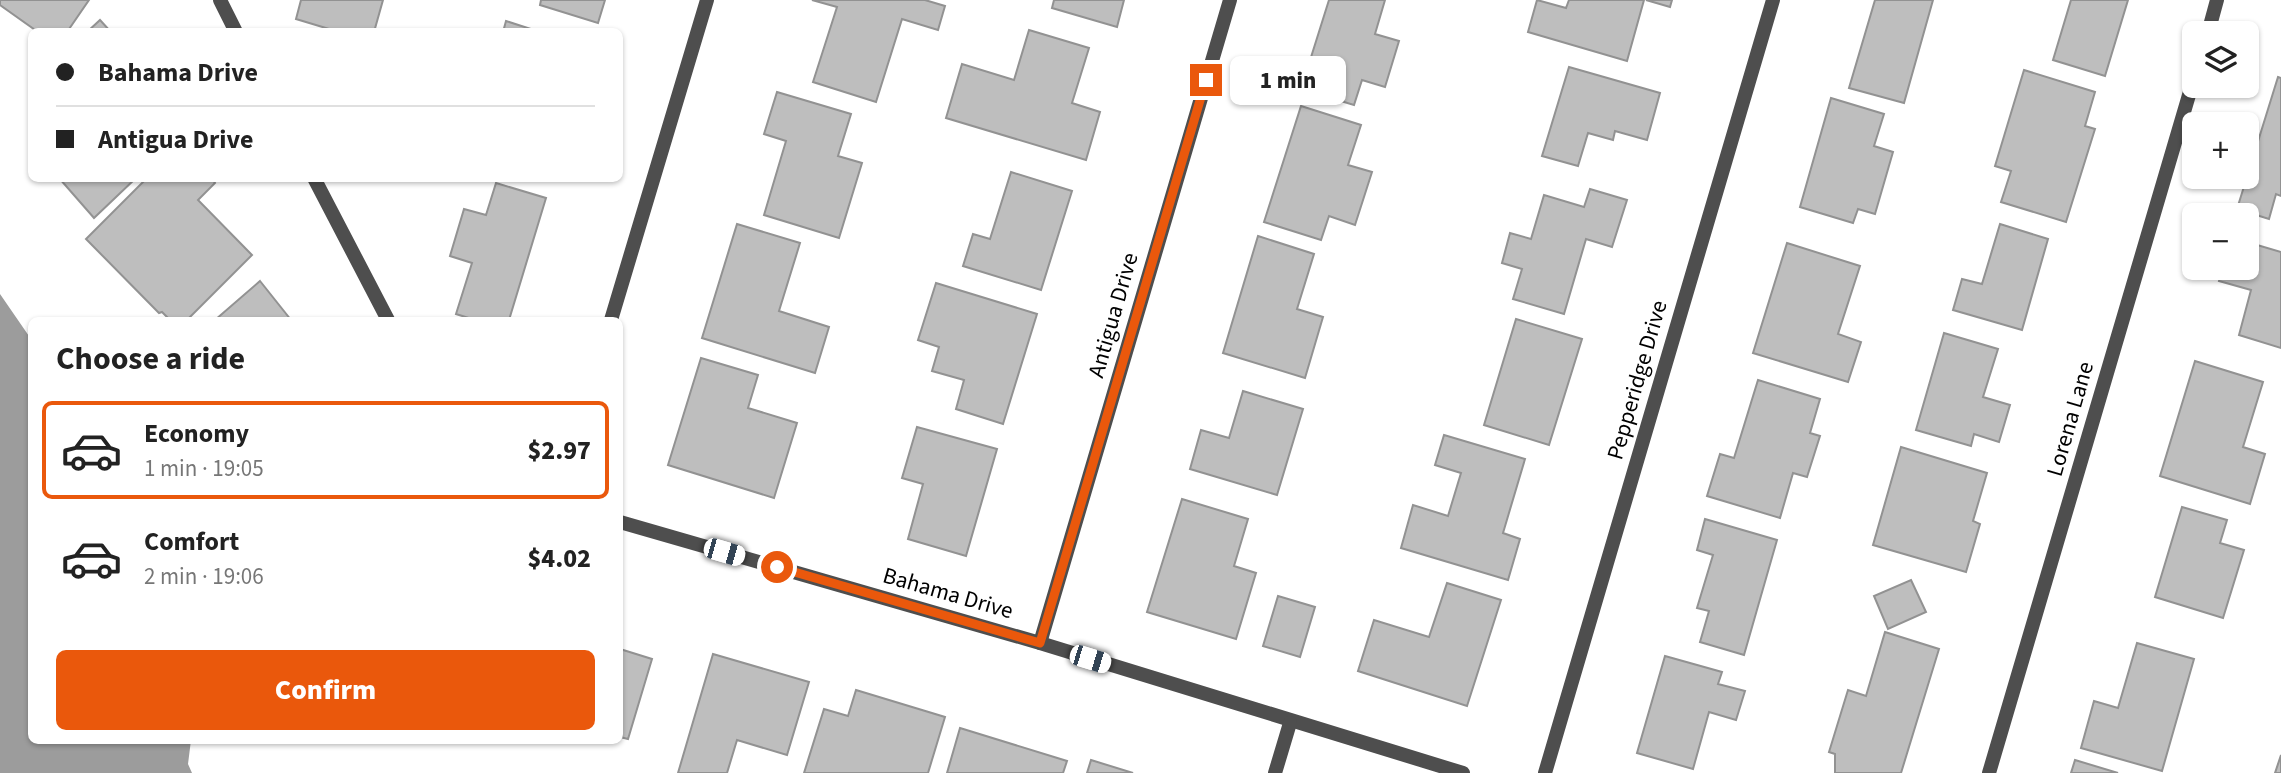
<!DOCTYPE html>
<meta charset="utf-8">
<style>
:root{--surface:#fff;--page:#f6f6f6;--text:#222;--muted:#767676;--line:#e0e0e0;--accent:#ea580c}
body{margin:0;font-family:"Source Sans 3",sans-serif;background:var(--page);color:var(--text);height:100vh;display:flex;flex-direction:column;font-size:26px;white-space:nowrap}
*{box-sizing:border-box;margin:0}
p{font-size:23px;color:var(--muted)}
.icon{flex:none;width:38px;height:38px;fill:none;stroke:currentColor;stroke-width:2;stroke-linecap:round;stroke-linejoin:round}
.map{position:relative;flex:1;overflow:hidden}
.side{position:absolute;left:28px;top:317px;width:595px;height:427px;display:flex;flex-direction:column;background:var(--surface);border-radius:10px;box-shadow:0 2px 5px #0004}
.side>*{flex:none}
.top-card{position:absolute;left:28px;top:28px;width:595px;height:154px;border-radius:10px;box-shadow:0 2px 5px #0004;display:grid;align-content:center;height:154px;padding:0 28px;background:var(--surface)}
.tools{position:absolute;left:2182px;top:21px;display:grid;gap:14px}
.tools a{display:grid;place-items:center;width:77px;height:77px;border-radius:10px;background:var(--surface);box-shadow:0 2px 5px #0004;font-size:35px}
.end{position:absolute;width:32px;height:32px;margin:-16px;border:9px solid #ea580c;background:#fff;box-shadow:0 0 0 4px #fff}
.from{border-radius:50%}
.bubble{position:absolute;height:49px;border-radius:10px;background:var(--surface);box-shadow:0 2px 5px #0004;font-size:23px;font-weight:800;line-height:49px;text-align:center}
.car{position:absolute;width:21px;height:42px;margin:-21px -10px;border-radius:9px;box-shadow:0 0 5px 2px #0007;background:linear-gradient(#fff 24%,#345 0 40%,#fff 0 76%,#345 0 86%,#fff 0)}
.top-card b{display:flex;align-items:center;gap:24px;height:66px;font-size:26px}
.top-card b+b{border-top:2px solid var(--line)}
.top-card i{width:18px;height:18px;background:var(--text)}
ul{padding:0;list-style:none}
li{display:flex;align-items:center;gap:21px;height:98px;margin:0 14px 10px;padding:0 14px;border:4px solid transparent;border-radius:10px}
li div{flex:1}
li b{display:block;font-size:26px}
li em{font-style:normal;font-weight:800}
li.active{border-color:var(--accent)}
li>.icon{width:63px;height:63px;stroke-width:1.5}
h2{padding:0 28px;font-size:32px;line-height:84px}
.action{display:flex;gap:14px;margin-top:auto;padding:14px 28px}
.action a{flex:1;height:80px;border-radius:10px;background:var(--accent);color:#fff;font-size:28px;font-weight:800;line-height:80px;text-align:center}
.map>svg:first-child{display:block}
.water{fill:#9c9c9c}
.building{fill:#bebebe;stroke:#929292;stroke-width:2}
.lines{fill:none;stroke-linecap:round;stroke-linejoin:round}
.minor{stroke:#4e4e4e;stroke-width:14}
.route{stroke:#ea580c;stroke-width:9}
.labels{text-anchor:middle;dominant-baseline:central;stroke-width:5;stroke-linejoin:round;paint-order:stroke}
.street-label{font-size:23px;fill:#000;stroke:#fff}
</style>
<div class="map">
<svg width="2281" height="773" viewBox="0 0 2281 773">
<rect width="100%" height="100%" fill="#fff"/>
<polygon class="water" points="0,294 31,339 32,740 191,740 188,764 192,773 0,773"/>
<g class="building">
<polygon points="0,0 89,0 67,32 38,32 0,5"/>
<polygon points="301,0 383,0 374,32 339,32 296,19"/>
<polygon points="541,0 605,0 598,23 540,5"/>
<polygon points="812,0 925,0 945,6 938,30 902,19 876,102 813,82 837,7"/>
<polygon points="1054,0 1124,0 1117,27 1052,8"/>
<polygon points="1329,0 1385,0 1375,34 1399,41 1385,87 1362,80 1354,105 1301,89"/>
<polygon points="1537,0 1566,8 1569,0 1644,0 1627,61 1528,32"/>
<polygon points="1646,0 1672,0 1670,7"/>
<polygon points="1875,0 1933,0 1904,103 1849,88"/>
<polygon points="2071,0 2128,0 2105,76 2053,60"/>
<polygon points="100,20 111,32 87,32"/>
<polygon points="506,21 540,32 503,32"/>
<polygon points="1029,30 1089,48 1072,103 1100,112 1086,160 946,118 962,64 1014,80"/>
<polygon points="1569,67 1660,93 1647,140 1615,131 1613,140 1588,133 1578,166 1542,156"/>
<polygon points="2024,70 2095,92 2085,126 2095,129 2066,222 2001,202 2011,171 1995,166"/>
<polygon points="2278,77 2281,78 2281,196 2276,194 2269,219 2237,209"/>
<polygon points="777,92 851,114 838,156 862,163 839,238 764,215 786,141 764,134"/>
<polygon points="1831,98 1884,114 1874,146 1893,152 1875,214 1858,209 1853,223 1800,207"/>
<polygon points="1301,106 1361,125 1348,165 1372,172 1355,225 1329,216 1321,240 1264,222"/>
<polygon points="1011,172 1072,191 1041,290 963,266 973,234 990,239"/>
<polygon points="59,178 136,178 94,218"/>
<polygon points="147,178 211,178 215,183 198,200 252,255 187,320 170,320 162,312 159,313 86,239"/>
<polygon points="496,183 546,198 509,320 475,320 456,314 472,263 450,256 464,209 486,215"/>
<polygon points="1590,189 1627,200 1612,247 1586,239 1564,314 1513,299 1522,269 1502,263 1510,233 1531,239 1544,195 1584,207"/>
<polygon points="737,224 800,243 779,311 829,327 815,373 702,338"/>
<polygon points="2000,224 2048,239 2022,330 1953,310 1962,279 1982,284"/>
<polygon points="1258,236 1314,254 1297,309 1323,317 1305,378 1223,353"/>
<polygon points="2247,242 2281,252 2281,348 2239,335 2251,290 2219,281 2223,268 2247,268"/>
<polygon points="1787,243 1860,266 1838,334 1861,342 1848,382 1753,353"/>
<polygon points="260,281 291,320 215,320"/>
<polygon points="936,283 1037,314 1003,424 956,409 964,380 932,371 939,347 918,340"/>
<polygon points="1516,319 1582,339 1549,445 1484,425"/>
<polygon points="1944,333 1998,349 1983,397 2010,405 1999,442 1974,434 1971,446 1916,430"/>
<polygon points="701,358 758,375 748,408 797,423 774,498 668,465"/>
<polygon points="2195,361 2263,382 2243,447 2265,454 2250,504 2160,476"/>
<polygon points="1758,380 1820,399 1810,433 1820,436 1807,477 1793,473 1780,518 1707,496 1720,454 1734,458"/>
<polygon points="1243,391 1303,409 1277,495 1190,469 1201,430 1229,438"/>
<polygon points="917,427 997,449 966,556 908,539 923,484 902,478"/>
<polygon points="1444,435 1525,459 1503,533 1520,539 1508,580 1401,548 1413,505 1448,516 1461,473 1435,465"/>
<polygon points="1901,447 1987,473 1973,521 1980,524 1966,572 1873,545"/>
<polygon points="1182,499 1248,519 1234,566 1256,573 1236,639 1147,612"/>
<polygon points="2182,507 2227,520 2220,543 2244,550 2223,618 2155,597"/>
<polygon points="1705,519 1777,540 1744,655 1700,642 1709,611 1697,608 1713,555 1697,550"/>
<polygon points="1911,580 1926,612 1888,629 1874,596"/>
<polygon points="1447,583 1501,600 1467,706 1358,671 1374,620 1429,637"/>
<polygon points="1278,596 1315,607 1300,657 1263,646"/>
<polygon points="1885,632 1939,649 1901,773 1835,773 1835,754 1829,752 1848,690 1866,696"/>
<polygon points="2137,643 2194,659 2162,771 2081,748 2094,701 2118,708"/>
<polygon points="620,649 652,659 628,739 620,737"/>
<polygon points="713,654 809,682 787,755 737,740 727,773 678,773"/>
<polygon points="1665,656 1722,672 1718,684 1745,691 1736,720 1709,712 1693,769 1637,753"/>
<polygon points="856,690 945,717 928,773 804,773 824,709 848,716"/>
<polygon points="960,728 1067,761 1063,773 947,773"/>
<polygon points="2281,755 2281,773 2275,773"/>
<polygon points="1091,760 1133,773 1087,773"/>
<polygon points="2075,760 2118,773 2071,773"/>
</g>
<g class="lines">
<g class="minor">
<polyline points="220,0 236,32"/>
<polyline points="2208,33 2217,0"/>
<polyline points="314,178 388,320"/>
<polyline points="611,320 707,0"/>
<polyline points="620,522 1040,643 1463,773"/>
<polyline points="1040,643 1230,0"/>
<polyline points="1275,773 1290,723"/>
<polyline points="1545,773 1773,0"/>
<polyline points="1989,773 2194,78"/>
</g>
</g>
<g class="lines">
<polyline class="route" points="777,567 1040,643 1206,80"/>
</g>
<g class="labels">
<g class="street-label">
<text transform="translate(1113 315) rotate(-74)">Antigua Drive</text>
<text transform="translate(1637 380) rotate(-74)">Pepperidge Drive</text>
<text transform="translate(2070 419) rotate(-74)">Lorena Lane</text>
<text transform="translate(948 593) rotate(16)">Bahama Drive</text>
</g>
</g>
</svg>
<div class="tools">
<a><svg class="icon" aria-label="layers" viewBox="0 0 24 24"><path d="M12 4l9 5-9 5-9-5zM3 14l9 5 9-5"/></svg></a>
<a>+</a>
<a>−</a>
</div>
<i class="end from" style="left:777px;top:567px"></i>
<i class="end" style="left:1206px;top:80px"></i>
<div class="bubble" style="left:1230px;top:56px;width:116px">1 min</div>
<i class="car" style="left:724px;top:552px;rotate:106deg"></i>
<i class="car" style="left:1090px;top:659px;rotate:107deg"></i>
<div class="top-card">
<b><i class="from"></i>Bahama Drive</b>
<b><i></i>Antigua Drive</b>
</div>
<section class="side">
<h2>Choose a ride</h2>
<ul>
<li class="active"><svg class="icon" aria-label="car" viewBox="0 0 24 24"><path d="M5 17H2v-5l4-1 3-4h7l3 4 3 1v5h-3M9 17h6M6 11h13"/><circle cx="7" cy="17" r="2"/><circle cx="17" cy="17" r="2"/></svg><div><b>Economy</b><p>1 min · 19:05</p></div><em>$2.97</em></li>
<li><svg class="icon" aria-label="car" viewBox="0 0 24 24"><path d="M5 17H2v-5l4-1 3-4h7l3 4 3 1v5h-3M9 17h6M6 11h13"/><circle cx="7" cy="17" r="2"/><circle cx="17" cy="17" r="2"/></svg><div><b>Comfort</b><p>2 min · 19:06</p></div><em>$4.02</em></li>
</ul>
<div class="action"><a>Confirm</a></div>
</section>
</div>
